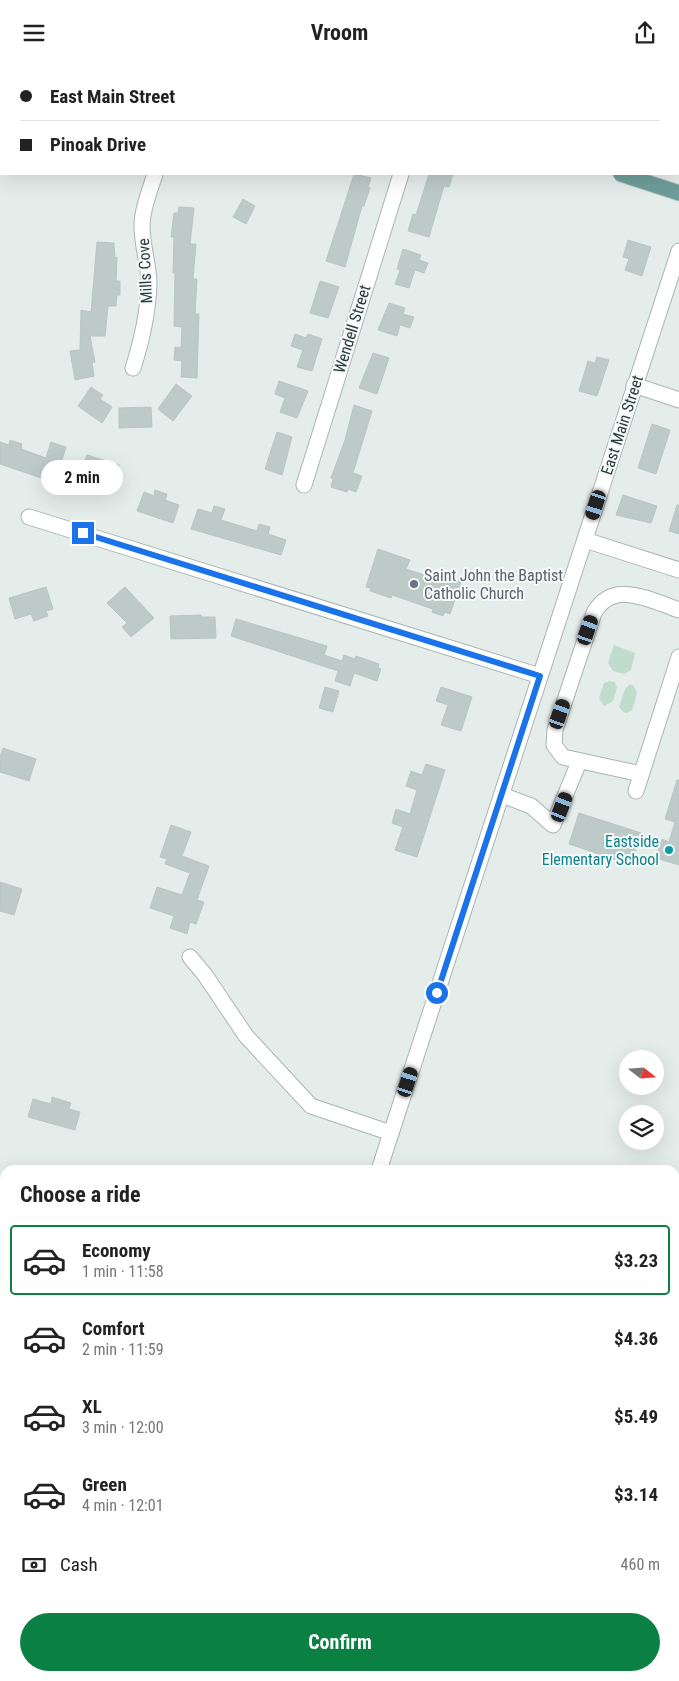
<!DOCTYPE html>
<meta charset="utf-8">
<style>
:root{--surface:#fff;--page:#f6f6f6;--text:#222;--muted:#767676;--line:#e0e0e0;--accent:#0b8043}
body{margin:0;font-family:"Roboto Condensed",sans-serif;background:var(--page);color:var(--text);height:100vh;display:flex;flex-direction:column;font-size:19px;white-space:nowrap}
*{box-sizing:border-box;margin:0}
p{font-size:16px;color:var(--muted)}
.icon{flex:none;width:28px;height:28px;fill:none;stroke:currentColor;stroke-width:2;stroke-linecap:round;stroke-linejoin:round}
.map{position:relative;flex:1;overflow:hidden}
.details{position:absolute;left:0px;top:1100px;width:680px;height:516px;display:flex;flex-direction:column;background:var(--surface);border-radius:15px 15px 0 0;box-shadow:0 5px 20px #0002}
.details>*{flex:none}
.banner{position:absolute;left:0px;top:0px;width:680px;height:110px;box-shadow:0 5px 20px #0002;display:grid;align-content:center;height:110px;padding:0 20px;background:var(--surface)}
.needle{width:32px;rotate:107deg}
.tools{position:absolute;left:619px;top:985px;display:grid;gap:10px}
.tools a{display:grid;place-items:center;width:45px;height:45px;border-radius:50%;background:var(--surface);box-shadow:0 5px 20px #0002;font-size:25px}
.end{position:absolute;width:22px;height:22px;margin:-11px;border:6px solid #1a73e8;background:#fff;box-shadow:0 0 0 2px #fff}
.from{border-radius:50%}
.bubble{position:absolute;height:35px;border-radius:18px;background:var(--surface);box-shadow:0 5px 20px #0002;font-size:16px;font-weight:700;line-height:35px;text-align:center}
.car{position:absolute;width:15px;height:30px;margin:-15px -8px;border-radius:6px;box-shadow:0 0 4px 1px #0007;background:linear-gradient(#222 24%,#8ab4d8 0 40%,#222 0 76%,#8ab4d8 0 86%,#222 0)}
.banner b{display:flex;align-items:center;gap:18px;height:48px;font-size:19px}
.banner b+b{border-top:1px solid var(--line)}
.banner i{width:12px;height:12px;background:var(--text)}
ul{padding:0;list-style:none}
li{display:flex;align-items:center;gap:15px;height:70px;margin:0 10px 8px;padding:0 10px;border:2px solid transparent;border-radius:5px}
li div{flex:1}
li b{display:block;font-size:19px}
li em{font-style:normal;font-weight:700}
li.on{border-color:var(--accent)}
li>.icon{width:45px;height:45px;stroke-width:1.5}
h2{padding:0 20px;font-size:22px;line-height:60px}
.pay{display:flex;align-items:center;gap:12px;height:55px;padding:0 20px;font-size:19px}
.pay p{margin-inline-start:auto}
.button{display:flex;gap:10px;margin-top:auto;padding:10px 20px}
.button a{flex:1;height:58px;border-radius:30px;background:var(--accent);color:#fff;font-size:20px;font-weight:700;line-height:58px;text-align:center}
header{display:flex;justify-content:space-between;align-items:center;height:65px;padding:0 20px;background:var(--surface);font-size:22px;font-weight:700}
.map>svg:first-child{display:block}
.green{fill:#c0dccc}
.building{fill:#bdcac7;stroke:#b8c6c3}
.lines{fill:none;stroke-linecap:round;stroke-linejoin:round}
.minor-casing{stroke:#a8b5b3;stroke-width:17}
.major-casing{stroke:#c2c9c8;stroke-width:17}
.minor{stroke:#fff;stroke-width:15}
.major{stroke:#6e9e9a;stroke-width:15}
.route{stroke:#1a73e8;stroke-width:6}
.worship-dot{fill:#6b7280;stroke:#f5f9f8;stroke-width:2}
.culture-dot{fill:#0f9aa8;stroke:#f5f9f8;stroke-width:2}
.labels{text-anchor:middle;dominant-baseline:central;stroke-width:4;stroke-linejoin:round;paint-order:stroke}
.street-label{font-size:16px;fill:#263d3b;stroke:#f5f9f8}
.worship-label{font-size:16px;fill:#5b616d;stroke:#f5f9f8;text-anchor:start}
.culture-label{font-size:16px;fill:#0d838f;stroke:#f5f9f8;text-anchor:end}
</style>
<header><svg class="icon" aria-label="menu" viewBox="0 0 24 24"><path d="M4 6h16M4 12h16M4 18h16"/></svg>Vroom<svg class="icon" aria-label="share" viewBox="0 0 24 24"><path d="M12 15V3M7 8l5-5 5 5M5 13v7h14v-7"/></svg></header>
<div class="map">
<svg width="679" height="1616" viewBox="0 0 679 1616">
<rect width="100%" height="100%" fill="#e5edeb"/>
<g class="green">
<polygon points="614,580 635,588 631,605 624,609 613,606 608,598"/>
<polygon points="610,616 615,617 617,623 613,636 604,641 599,633 604,618"/>
<polygon points="630,619 634,621 637,629 632,645 627,648 623,647 619,642 625,624"/>
</g>
<g class="building">
<polygon points="354,109 371,113 368,122 370,123 364,141 362,141 345,202 326,196"/>
<polygon points="429,109 453,109 449,122 444,121 429,172 408,166 413,149 416,150"/>
<polygon points="243,134 255,141 246,159 233,152"/>
<polygon points="179,142 194,143 190,179 196,179 193,214 197,214 195,249 199,249 197,313 181,312 182,296 174,295 175,282 181,283 182,262 174,261 175,208 173,208 174,172 171,172 174,148 178,148"/>
<polygon points="628,175 651,182 642,211 625,205 629,194 623,192"/>
<polygon points="97,177 114,178 115,193 117,192 116,216 120,216 120,230 117,230 116,241 108,241 105,271 90,271 95,297 92,298 94,311 75,315 70,286 80,285 81,245 91,247"/>
<polygon points="403,184 421,190 419,195 428,198 424,208 415,205 409,223 395,219 400,205 397,204"/>
<polygon points="320,216 339,222 328,253 310,248"/>
<polygon points="389,238 405,243 403,249 414,252 410,263 400,260 397,271 378,265"/>
<polygon points="295,269 306,273 308,269 322,274 312,306 297,302 303,285 291,281"/>
<polygon points="373,288 389,293 377,329 359,323"/>
<polygon points="597,292 609,295 597,331 579,326 588,296 595,298"/>
<polygon points="279,316 308,326 297,353 280,347 285,333 275,329"/>
<polygon points="176,319 192,331 173,356 158,344"/>
<polygon points="91,322 103,330 100,334 112,342 102,358 78,341"/>
<polygon points="354,340 372,346 353,408 362,411 356,427 348,424 347,427 331,422 333,414 331,413 345,375"/>
<polygon points="151,342 152,362 119,363 119,343"/>
<polygon points="652,359 670,365 656,409 638,403"/>
<polygon points="277,367 292,372 282,410 265,404"/>
<polygon points="10,375 22,379 21,384 46,393 51,377 66,382 61,398 82,405 87,390 119,400 113,418 94,413 91,423 64,414 62,420 0,399 0,377 9,380"/>
<polygon points="155,425 167,429 165,435 179,440 173,458 137,446 144,427 154,431"/>
<polygon points="623,430 657,441 651,458 616,450"/>
<polygon points="677,440 679,440 679,469 669,466"/>
<polygon points="214,441 225,444 221,455 257,466 259,459 270,462 268,469 286,475 281,490 191,464 198,444 212,448"/>
<polygon points="378,484 410,495 406,504 437,514 438,509 461,517 450,549 445,547 443,551 432,547 433,544 398,532 392,530 391,533 370,526 371,523 366,522"/>
<polygon points="46,522 53,544 46,546 48,551 34,556 31,549 15,554 9,533"/>
<polygon points="125,522 154,553 131,572 122,562 127,558 107,538"/>
<polygon points="201,550 201,552 215,552 216,573 171,574 170,551"/>
<polygon points="236,554 327,581 324,590 342,596 344,590 355,594 356,591 379,599 378,603 381,604 377,616 354,608 350,621 335,616 338,606 231,571"/>
<polygon points="325,622 339,626 333,647 319,643"/>
<polygon points="441,622 472,632 461,666 441,660 448,640 436,636"/>
<polygon points="3,683 36,694 29,716 0,707 0,692"/>
<polygon points="426,699 445,705 417,792 395,785 403,762 392,758 396,744 410,749 417,725 406,721 411,706 422,710"/>
<polygon points="677,715 679,715 679,800 656,793 662,774 669,777 675,757 665,754"/>
<polygon points="579,748 641,768 631,800 569,779"/>
<polygon points="171,760 191,767 182,791 209,801 197,835 204,837 196,859 190,857 187,869 170,863 174,851 150,843 157,822 182,830 190,808 165,799 167,794 160,792"/>
<polygon points="0,817 22,824 14,850 0,846"/>
<polygon points="52,1032 71,1038 69,1044 80,1047 75,1065 28,1052 33,1034 51,1039"/>
</g>
<g class="lines">
<defs>
<g id="minor">
<polyline points="191,1 192,0"/>
<polyline points="368,1 368,0"/>
<polyline points="637,1 638,0"/>
<path d="M133 303C142 275 148 249 149 219 149 200 142 181 142 161 142 144 150 125 155 109"/>
<polyline points="634,320 679,335"/>
<polyline points="304,420 401,109"/>
<polyline points="29,452 540,611"/>
<polyline points="585,475 679,505"/>
<path d="M641 709 563 692 554 680 555 665 594 548C613 514 650 535 679 545"/>
<polyline points="636,726 679,592"/>
<polyline points="502,730 531,741 553,760 579,697"/>
<polyline points="190,892 205,910 246,971 311,1041 391,1068"/>
<polyline points="379,1105 679,186"/>
<polyline points="0,1163 5,1165"/>
<polyline points="0,1563 5,1566"/>
<polyline points="148,1611 165,1616"/>
<polyline points="214,1616 216,1611"/>
</g>
<g id="major">
<polyline points="287,0 291,1"/>
<polyline points="621,109 679,128"/>
</g>
</defs>
<use href="#minor" class="minor-casing"/>
<use href="#major" class="major-casing"/>
<use href="#minor" class="minor"/>
<use href="#major" class="major"/>
</g>
<g class="lines">
<polyline class="route" points="83,468 540,611 437,928"/>
</g>
<circle class="worship-dot" cx="414" cy="519" r="5"/>
<circle class="culture-dot" cx="669" cy="785" r="5"/>
<g class="labels">
<g class="street-label">
<text transform="translate(145 206) rotate(-93)">Mills Cove</text>
<text transform="translate(352 264) rotate(-73)">Wendell Street</text>
<text transform="translate(622 360) rotate(-72)">East Main Street</text>
</g>
<g class="worship-label">
<text x="424" y="510">Saint John the Baptist<tspan x="424" dy="18">Catholic Church</tspan></text>
</g>
<g class="culture-label">
<text x="659" y="776">Eastside<tspan x="659" dy="18">Elementary School</tspan></text>
</g>
</g>
</svg>
<div class="tools">
<a><svg class="needle" viewBox="-14 -14 28 28"><path d="M0-13l5 13h-10z" fill="#e53935"/><path d="M0 13l5-13h-10z" fill="#767676"/></svg></a>
<a><svg class="icon" aria-label="layers" viewBox="0 0 24 24"><path d="M12 4l9 5-9 5-9-5zM3 14l9 5 9-5"/></svg></a>
</div>
<i class="end from" style="left:437px;top:928px"></i>
<i class="end" style="left:83px;top:468px"></i>
<div class="bubble" style="left:41px;top:395px;width:82px">2 min</div>
<i class="car" style="left:596px;top:440px;rotate:198deg"></i>
<i class="car" style="left:588px;top:565px;rotate:19deg"></i>
<i class="car" style="left:560px;top:649px;rotate:19deg"></i>
<i class="car" style="left:562px;top:742px;rotate:21deg"></i>
<i class="car" style="left:408px;top:1017px;rotate:18deg"></i>
<div class="banner">
<b><i class="from"></i>East Main Street</b>
<b><i></i>Pinoak Drive</b>
</div>
<section class="details">
<h2>Choose a ride</h2>
<ul>
<li class="on"><svg class="icon" aria-label="car" viewBox="0 0 24 24"><path d="M5 17H2v-5l4-1 3-4h7l3 4 3 1v5h-3M9 17h6M6 11h13"/><circle cx="7" cy="17" r="2"/><circle cx="17" cy="17" r="2"/></svg><div><b>Economy</b><p>1 min · 11:58</p></div><em>$3.23</em></li>
<li><svg class="icon" aria-label="car" viewBox="0 0 24 24"><path d="M5 17H2v-5l4-1 3-4h7l3 4 3 1v5h-3M9 17h6M6 11h13"/><circle cx="7" cy="17" r="2"/><circle cx="17" cy="17" r="2"/></svg><div><b>Comfort</b><p>2 min · 11:59</p></div><em>$4.36</em></li>
<li><svg class="icon" aria-label="car" viewBox="0 0 24 24"><path d="M5 17H2v-5l4-1 3-4h7l3 4 3 1v5h-3M9 17h6M6 11h13"/><circle cx="7" cy="17" r="2"/><circle cx="17" cy="17" r="2"/></svg><div><b>XL</b><p>3 min · 12:00</p></div><em>$5.49</em></li>
<li><svg class="icon" aria-label="car" viewBox="0 0 24 24"><path d="M5 17H2v-5l4-1 3-4h7l3 4 3 1v5h-3M9 17h6M6 11h13"/><circle cx="7" cy="17" r="2"/><circle cx="17" cy="17" r="2"/></svg><div><b>Green</b><p>4 min · 12:01</p></div><em>$3.14</em></li>
</ul>
<div class="pay"><svg class="icon" aria-label="cash" viewBox="0 0 24 24"><path d="M3 7h18v10H3z"/><circle cx="12" cy="12" r="2"/></svg>Cash<p>460 m</p></div>
<div class="button"><a>Confirm</a></div>
</section>
</div>
